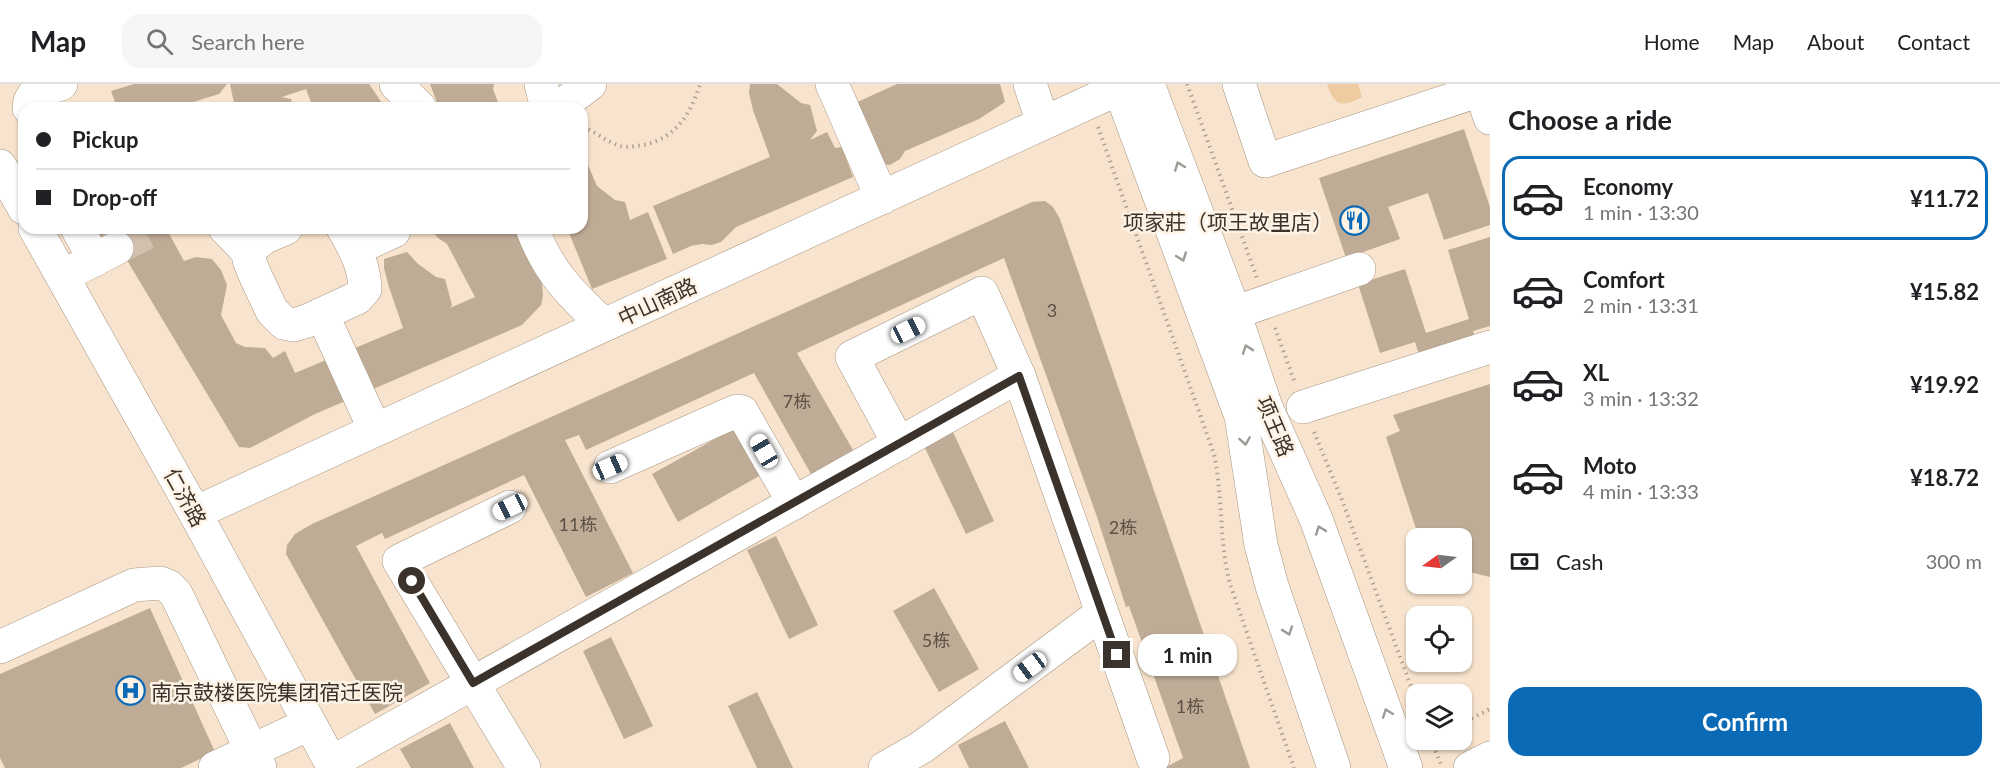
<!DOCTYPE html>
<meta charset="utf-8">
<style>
:root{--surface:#fff;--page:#f6f6f6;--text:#202124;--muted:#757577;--line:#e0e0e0;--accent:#0b6ab6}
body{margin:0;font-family:Lato,"Noto Sans SC",sans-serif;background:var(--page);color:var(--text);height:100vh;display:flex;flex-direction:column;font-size:22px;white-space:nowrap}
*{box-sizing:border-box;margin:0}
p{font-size:20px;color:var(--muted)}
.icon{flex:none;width:33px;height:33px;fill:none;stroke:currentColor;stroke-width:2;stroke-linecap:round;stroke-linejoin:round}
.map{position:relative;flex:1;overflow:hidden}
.drawer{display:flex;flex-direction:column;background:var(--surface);width:510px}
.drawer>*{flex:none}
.top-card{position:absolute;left:18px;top:18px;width:570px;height:132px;border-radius:18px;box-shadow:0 2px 4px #0004;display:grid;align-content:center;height:132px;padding:0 18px;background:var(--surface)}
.needle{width:39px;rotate:256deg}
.controls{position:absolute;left:1406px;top:444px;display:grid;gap:12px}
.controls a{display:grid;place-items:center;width:66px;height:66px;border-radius:12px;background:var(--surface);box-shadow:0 2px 4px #0004;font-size:30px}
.end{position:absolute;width:27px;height:27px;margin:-14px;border:8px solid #3b332b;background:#fff;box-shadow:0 0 0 3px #fff}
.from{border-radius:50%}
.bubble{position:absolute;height:42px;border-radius:18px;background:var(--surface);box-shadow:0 2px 4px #0004;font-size:20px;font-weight:700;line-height:42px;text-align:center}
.car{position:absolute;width:18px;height:36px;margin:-18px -9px;border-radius:8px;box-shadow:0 0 4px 2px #0007;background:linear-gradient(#fff 24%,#345 0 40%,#fff 0 76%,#345 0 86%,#fff 0)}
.top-card b{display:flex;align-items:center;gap:21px;height:57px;font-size:22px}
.top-card b+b{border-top:2px solid var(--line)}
.top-card i{width:15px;height:15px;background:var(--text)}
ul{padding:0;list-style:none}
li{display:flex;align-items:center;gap:18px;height:84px;margin:0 12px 9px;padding:0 6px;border:3px solid transparent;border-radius:18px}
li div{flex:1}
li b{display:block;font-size:22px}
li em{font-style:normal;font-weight:700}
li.selected{border-color:var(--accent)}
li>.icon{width:54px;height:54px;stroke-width:1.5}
h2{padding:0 18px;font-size:27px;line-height:72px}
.pay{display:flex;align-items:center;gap:15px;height:66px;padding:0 18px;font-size:22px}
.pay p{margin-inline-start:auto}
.cta{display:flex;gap:12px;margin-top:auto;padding:12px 18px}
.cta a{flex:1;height:69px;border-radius:18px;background:var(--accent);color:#fff;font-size:24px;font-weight:700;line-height:69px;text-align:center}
header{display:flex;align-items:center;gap:36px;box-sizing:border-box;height:84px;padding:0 30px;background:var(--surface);border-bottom:2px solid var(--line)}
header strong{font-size:28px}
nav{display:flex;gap:33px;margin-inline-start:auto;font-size:21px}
.search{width:420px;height:54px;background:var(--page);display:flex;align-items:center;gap:15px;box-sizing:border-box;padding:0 21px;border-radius:18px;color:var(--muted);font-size:22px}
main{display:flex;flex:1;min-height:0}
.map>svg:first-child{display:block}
.green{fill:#efcba2}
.building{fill:#bfac97}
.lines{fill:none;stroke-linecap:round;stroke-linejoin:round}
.minor-tunnel{stroke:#d2c1ad;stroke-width:33;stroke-dasharray:33 16;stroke-linecap:butt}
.minor-casing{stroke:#a79581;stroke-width:34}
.major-casing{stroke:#a79581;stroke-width:34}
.path{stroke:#b0a090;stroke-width:4;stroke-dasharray:1.5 4.5;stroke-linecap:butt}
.minor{stroke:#fff;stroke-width:33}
.major{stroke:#fff;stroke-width:33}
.oneway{stroke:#9d9995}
.route{stroke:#3b332b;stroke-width:8}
.labels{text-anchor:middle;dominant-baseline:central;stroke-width:5;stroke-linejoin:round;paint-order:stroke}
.number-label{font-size:18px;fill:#5c5146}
.poi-label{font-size:21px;fill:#3b332b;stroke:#fff3e5;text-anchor:end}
.street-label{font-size:21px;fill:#3b332b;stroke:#fff3e5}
</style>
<header>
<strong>Map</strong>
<div class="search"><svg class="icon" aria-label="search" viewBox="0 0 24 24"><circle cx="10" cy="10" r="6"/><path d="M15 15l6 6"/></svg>Search here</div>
<nav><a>Home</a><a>Map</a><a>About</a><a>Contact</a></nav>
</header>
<main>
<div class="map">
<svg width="1490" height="684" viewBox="0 0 1490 684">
<rect width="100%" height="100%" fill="#f8e4ce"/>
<path class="green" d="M1327 0H1358L1362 13C1342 24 1334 22 1327 0Z"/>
<g class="building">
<polygon points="134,0 227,0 219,10 174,24 99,24 115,18 111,7"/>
<polygon points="230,0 369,0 382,19 374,24 313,24 306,5 282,13 291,15 293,24 235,24"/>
<polygon points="430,0 494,0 493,5 500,24 439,24"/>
<polygon points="750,0 777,0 801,19 810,21 817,47 810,56 827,48 835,64 842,63 853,93 736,143 721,158 712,161 702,160 691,162 673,170 653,122 770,73 753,26 749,9"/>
<polygon points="897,0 1000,0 1005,18 979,35 905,67 900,75 890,81 881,80 844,24"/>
<polygon points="1464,45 1490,123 1490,141 1444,156 1428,109 1388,123 1400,155 1346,174 1319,94"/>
<polygon points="585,74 597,102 615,116 625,118 630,136 648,128 667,175 592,205 567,144 582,144 582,76"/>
<polygon points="1045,117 1053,123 1060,135 1250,684 1164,684 1183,674 1129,522 1126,523 1096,430 1004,174 797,269 853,366 811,390 754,289 586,366 579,351 565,356 633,489 586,513 524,391 385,455 382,449 356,462 430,599 375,630 286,470 287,461 295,450 312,440 1032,118"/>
<polygon points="93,144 166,144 184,177 196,173 212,175 221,186 227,201 221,231 236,259 245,263 265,264 273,274 285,267 295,289 403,244 388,200 384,184 384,175 407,168 417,179 436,193 445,195 452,221 450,224 475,213 447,160 438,154 430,144 516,144 542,199 543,212 541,221 522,241 315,330 250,364 239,363 110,148 98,154"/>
<polygon points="1490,153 1490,242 1473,247 1476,256 1420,274 1415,258 1380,269 1358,200 1405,185 1426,249 1469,235 1448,166"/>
<polygon points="1490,300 1490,493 1461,486 1461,454 1419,454 1386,353 1400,347 1393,331"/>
<polygon points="735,344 761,391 678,438 652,390"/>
<polygon points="953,348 994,437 966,450 924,362"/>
<polygon points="776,452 818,541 789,555 747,466"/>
<polygon points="934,504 979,585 939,608 893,527"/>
<polygon points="150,524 215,668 181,684 5,684 0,674 0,590"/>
<polygon points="611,553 653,642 624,655 583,567"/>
<polygon points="757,608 793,684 757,684 728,622"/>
<polygon points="1005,637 1029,684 969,684 958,661"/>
<polygon points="450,639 474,684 411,684 400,665"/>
</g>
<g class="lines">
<polyline class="minor-tunnel" points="117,164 156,144"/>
<defs>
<g id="minor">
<polyline points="396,0 420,24"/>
<polyline points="541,0 547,24"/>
<polyline points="832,0 882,114"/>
<polyline points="1030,0 1043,39"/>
<polyline points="1239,0 1265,77 1490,3"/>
<polyline points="1479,0 1490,34"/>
<polyline points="29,24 30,17 36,7 61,0"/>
<polyline points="564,24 569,16 590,0"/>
<polyline points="0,82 24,124"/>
<polyline points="35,144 195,429 334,684"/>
<polyline points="77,144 95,176"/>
<polyline points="225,144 250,170"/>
<path d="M286 144 265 153 250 165 249 176 256 193 272 227 284 239 294 241 307 237 357 214 365 205C364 180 355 165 343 144"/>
<path d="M532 144C548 188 571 210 604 241"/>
<polyline points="355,165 394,147 393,144"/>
<polyline points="63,192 117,164"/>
<polyline points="1234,229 1359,185"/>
<polyline points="322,230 375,346"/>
<polyline points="1303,323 1490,263"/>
<polyline points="899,360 852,273 982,209 1019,292"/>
<polyline points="610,383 725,332 737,327 742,328 794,419"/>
<polyline points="510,423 399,477 524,684"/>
<polyline points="195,429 1120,4"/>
<polyline points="0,563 134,501 160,499 168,502 176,510 260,684"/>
<polyline points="331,679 1019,292 1153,674"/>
<polyline points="215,684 309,640"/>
<polyline points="885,684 922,663 1102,529"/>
</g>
<g id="major">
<polyline points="1118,0 1241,332 1261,461 1272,502 1334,684"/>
<polyline points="1148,0 1228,211 1266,323 1316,435 1406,684"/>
<polyline points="1470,684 1490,674"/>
</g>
</defs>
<use href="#minor" class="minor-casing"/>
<use href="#major" class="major-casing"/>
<g class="path">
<polyline points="1187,0 1257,194"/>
<path d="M583 43C596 48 607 58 620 62 627 64 636 62 643 61 675 55 691 30 700 0"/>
<path d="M1098 43 1214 370C1223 413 1219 458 1230 500L1294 684"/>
<polyline points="1275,244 1295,299"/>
<polyline points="1314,348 1342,416 1416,616"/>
<polyline points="1461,640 1490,625"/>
<polyline points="1431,656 1442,683"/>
</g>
<use href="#minor" class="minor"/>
<use href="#major" class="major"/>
</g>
<defs><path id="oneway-chevron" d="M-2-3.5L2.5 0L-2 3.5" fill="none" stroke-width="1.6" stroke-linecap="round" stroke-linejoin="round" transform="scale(1.5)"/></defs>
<g class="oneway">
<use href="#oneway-chevron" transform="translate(1179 82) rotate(-111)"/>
<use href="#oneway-chevron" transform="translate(1182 173) rotate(70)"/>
<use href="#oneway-chevron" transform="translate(1247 265) rotate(-109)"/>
<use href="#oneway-chevron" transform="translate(1245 357) rotate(81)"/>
<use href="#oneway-chevron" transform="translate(1320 446) rotate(-110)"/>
<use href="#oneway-chevron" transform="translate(1288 547) rotate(71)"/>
<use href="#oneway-chevron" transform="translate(1387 629) rotate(-110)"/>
</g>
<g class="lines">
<polyline class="route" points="412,497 473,599 1019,292 1117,571"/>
</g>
<defs>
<symbol id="restaurant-ring" viewBox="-11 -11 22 22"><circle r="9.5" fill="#fff3e5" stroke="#0b6ab6" stroke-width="1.5"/><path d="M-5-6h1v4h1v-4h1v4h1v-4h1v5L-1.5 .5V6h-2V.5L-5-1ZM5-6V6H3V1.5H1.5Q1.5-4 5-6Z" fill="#0b6ab6"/></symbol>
<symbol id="hospital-ring" viewBox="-11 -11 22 22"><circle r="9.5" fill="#fff3e5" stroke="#0b6ab6" stroke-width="1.5"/><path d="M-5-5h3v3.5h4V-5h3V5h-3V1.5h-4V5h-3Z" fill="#0b6ab6"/></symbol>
</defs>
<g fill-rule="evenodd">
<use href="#restaurant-ring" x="1338" y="120" width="33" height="33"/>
<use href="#hospital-ring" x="114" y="590" width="33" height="33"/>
</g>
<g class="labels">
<g class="number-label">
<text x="1052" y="226">3</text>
<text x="797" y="317">7栋</text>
<text x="578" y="440">11栋</text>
<text x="1123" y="443">2栋</text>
<text x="936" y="556">5栋</text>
<text x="1190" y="622">1栋</text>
</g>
<g class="poi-label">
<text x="1333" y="137">项家莊（项王故里店）</text>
<text x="151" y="607" text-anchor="start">南京鼓楼医院集团宿迁医院</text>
</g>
<g class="street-label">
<text transform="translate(657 217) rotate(-25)">中山南路</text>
<text transform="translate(1276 342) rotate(67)">项王路</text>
<text transform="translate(186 413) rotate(61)">仁济路</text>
</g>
</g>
</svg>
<div class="controls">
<a><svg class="needle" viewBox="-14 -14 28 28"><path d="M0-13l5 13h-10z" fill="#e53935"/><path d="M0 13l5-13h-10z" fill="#757577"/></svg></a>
<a><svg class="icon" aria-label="locate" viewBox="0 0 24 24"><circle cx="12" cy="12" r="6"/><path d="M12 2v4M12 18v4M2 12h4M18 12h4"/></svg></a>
<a><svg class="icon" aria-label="layers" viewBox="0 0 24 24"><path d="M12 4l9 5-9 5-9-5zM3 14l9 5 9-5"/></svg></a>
</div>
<i class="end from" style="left:412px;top:497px"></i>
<i class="end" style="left:1117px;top:571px"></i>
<div class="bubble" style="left:1138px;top:550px;width:99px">1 min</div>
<i class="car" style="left:908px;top:246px;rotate:64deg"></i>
<i class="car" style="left:764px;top:367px;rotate:330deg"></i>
<i class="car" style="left:610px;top:383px;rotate:66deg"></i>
<i class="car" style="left:510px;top:423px;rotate:244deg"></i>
<i class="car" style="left:1030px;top:583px;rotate:233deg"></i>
<div class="top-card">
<b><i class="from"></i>Pickup</b>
<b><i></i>Drop-off</b>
</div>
</div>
<section class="drawer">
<h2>Choose a ride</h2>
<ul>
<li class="selected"><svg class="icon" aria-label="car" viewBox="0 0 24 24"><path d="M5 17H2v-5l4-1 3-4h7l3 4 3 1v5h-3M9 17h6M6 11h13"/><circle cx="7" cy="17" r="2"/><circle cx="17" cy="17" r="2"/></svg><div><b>Economy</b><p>1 min · 13:30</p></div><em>¥11.72</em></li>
<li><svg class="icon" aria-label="car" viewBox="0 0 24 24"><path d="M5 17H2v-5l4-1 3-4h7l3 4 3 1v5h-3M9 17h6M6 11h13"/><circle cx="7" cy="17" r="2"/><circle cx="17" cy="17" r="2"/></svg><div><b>Comfort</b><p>2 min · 13:31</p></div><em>¥15.82</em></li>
<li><svg class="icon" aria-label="car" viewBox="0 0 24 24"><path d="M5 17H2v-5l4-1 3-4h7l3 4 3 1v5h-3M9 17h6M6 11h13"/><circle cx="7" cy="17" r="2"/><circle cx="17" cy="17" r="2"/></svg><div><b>XL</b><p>3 min · 13:32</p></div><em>¥19.92</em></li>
<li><svg class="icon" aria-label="car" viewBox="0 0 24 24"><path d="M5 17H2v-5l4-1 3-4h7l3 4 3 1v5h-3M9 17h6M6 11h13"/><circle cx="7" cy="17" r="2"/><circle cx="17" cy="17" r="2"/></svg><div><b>Moto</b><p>4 min · 13:33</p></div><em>¥18.72</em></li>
</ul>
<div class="pay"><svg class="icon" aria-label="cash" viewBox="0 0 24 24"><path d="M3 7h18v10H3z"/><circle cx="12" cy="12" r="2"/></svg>Cash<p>300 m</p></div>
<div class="cta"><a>Confirm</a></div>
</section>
</main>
